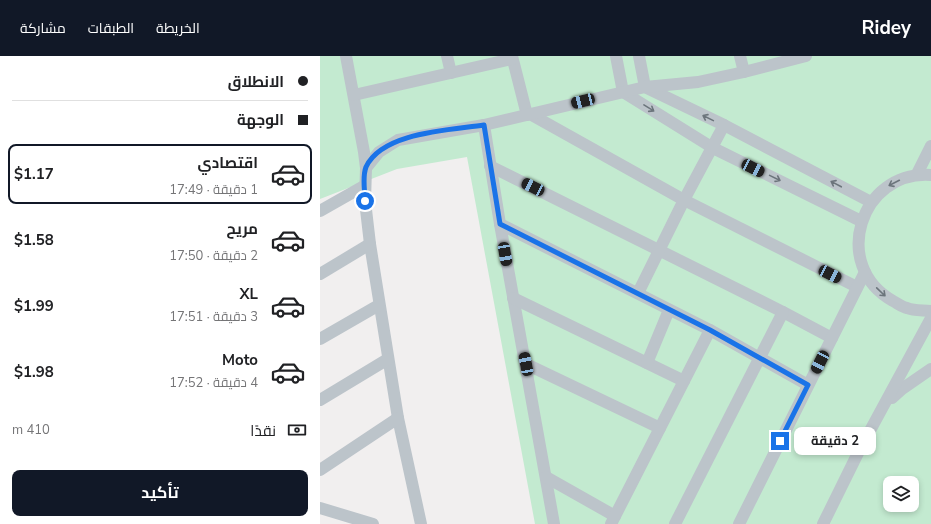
<!DOCTYPE html>
<html lang="ar">
<meta charset="utf-8">
<style>
:root{--surface:#fff;--page:#f2f2f2;--text:#202124;--muted:#757577;--line:#e0e0e0;--accent:#111827}
body{margin:0;font-family:"Nunito Sans",Cairo,sans-serif;background:var(--page);color:var(--text);direction:rtl;height:100vh;display:flex;flex-direction:column;font-size:15px;white-space:nowrap}
*{box-sizing:border-box;margin:0}
p{font-size:13px;color:var(--muted)}
.icon{flex:none;width:22px;height:22px;fill:none;stroke:currentColor;stroke-width:2;stroke-linecap:round;stroke-linejoin:round}
.map{position:relative;flex:1;overflow:hidden;direction:ltr}
.details{display:flex;flex-direction:column;background:var(--surface);width:320px}
.details>*{flex:none}
.guide{display:grid;align-content:center;height:88px;padding:0 12px;background:var(--surface)}
.controls{position:absolute;left:563px;top:420px;display:grid;gap:8px}
.controls a{display:grid;place-items:center;width:36px;height:36px;border-radius:8px;background:var(--surface);box-shadow:0 2px 6px #0003;font-size:20px}
.end{position:absolute;width:18px;height:18px;margin:-9px;border:5px solid #1a73e8;background:#fff;box-shadow:0 0 0 2px #fff}
.from{border-radius:50%}
.bubble{position:absolute;height:28px;border-radius:8px;background:var(--surface);box-shadow:0 2px 6px #0003;font-size:13px;font-weight:700;line-height:28px;text-align:center;direction:rtl}
.car{position:absolute;width:12px;height:24px;margin:-12px -6px;border-radius:5px;box-shadow:0 0 3px 1px #0007;background:linear-gradient(#222 24%,#8ab4d8 0 40%,#222 0 76%,#8ab4d8 0 86%,#222 0)}
.guide b{display:flex;align-items:center;gap:14px;height:38px;font-size:15px}
.guide b+b{border-top:1px solid var(--line)}
.guide i{width:10px;height:10px;background:var(--text)}
ul{padding:0;list-style:none}
li{display:flex;align-items:center;gap:12px;height:60px;margin:0 8px 6px;padding:0 4px;border:2px solid transparent;border-radius:8px}
li div{flex:1}
li b{display:block;font-size:15px}
li em{font-style:normal;font-weight:700}
li.active{border-color:var(--accent)}
li>.icon{width:36px;height:36px;stroke-width:1.5}
.pay{display:flex;align-items:center;gap:10px;height:44px;padding:0 12px;font-size:15px}
.pay p{margin-inline-start:auto}
.primary-button{display:flex;gap:8px;margin-top:auto;padding:8px 12px}
.primary-button a{flex:1;height:46px;border-radius:8px;background:var(--accent);color:#fff;font-size:16px;font-weight:700;line-height:46px;text-align:center}
header{display:flex;align-items:center;gap:24px;box-sizing:border-box;height:56px;padding:0 20px;background:var(--accent);color:#fff}
header strong{font-size:19px}
nav{display:flex;gap:22px;margin-inline-start:auto;font-size:14px}
main{display:flex;flex:1;min-height:0}
.map>svg:first-child{display:block}
.green{fill:#c3ead0;fill-rule:evenodd}
.lines{fill:none;stroke-linecap:round;stroke-linejoin:round}
.minor{stroke:#bcc4ca;stroke-width:12}
.oneway{stroke:#6c757c}
.route{stroke:#1a73e8;stroke-width:5}
</style>
<header>
<strong>Ridey</strong>
<nav><a>الخريطة</a><a>الطبقات</a><a>مشاركة</a></nav>
</header>
<main>
<div class="map">
<svg width="611" height="468" viewBox="0 0 611 468">
<rect width="100%" height="100%" fill="#f1efef"/>
<path class="green" d="M0 0H611V468H215L147 101 77 113 0 143ZM570 427H592V449H570Z"/>
<g class="lines">
<g class="minor">
<polyline points="26,0 44,96 46,112 45,145 50,188 78,362 101,468"/>
<polyline points="127,0 131,17"/>
<polyline points="192,0 207,59"/>
<polyline points="296,0 303,36 393,92 541,165"/>
<polyline points="319,0 325,31 404,69 551,146"/>
<polyline points="420,0 424,16"/>
<polyline points="34,39 192,3"/>
<polyline points="210,58 364,144 537,231"/>
<polyline points="164,69 180,168 234,468"/>
<polyline points="170,110 463,256 512,282"/>
<polyline points="46,112 59,96 78,84 164,69 325,31 378,26 424,16 486,0"/>
<polyline points="597,118 611,90"/>
<path d="M611 119C540 114 510 210 573 245 577 247 582 251 587 252 594 255 603 254 611 255"/>
<polyline points="0,155 44,130"/>
<polyline points="180,168 390,274 488,329"/>
<polyline points="0,218 50,188"/>
<polyline points="318,237 364,144 404,69"/>
<polyline points="193,242 364,325"/>
<polyline points="0,283 59,249"/>
<polyline points="327,307 349,254"/>
<polyline points="206,308 340,372"/>
<polyline points="572,342 582,333 611,313"/>
<polyline points="0,344 68,303"/>
<polyline points="0,414 78,362"/>
<polyline points="226,421 295,460"/>
<polyline points="0,452 53,468"/>
<polyline points="291,468 390,274"/>
<polyline points="355,468 463,256"/>
<polyline points="419,468 545,216"/>
<polyline points="503,468 539,395 611,262"/>
</g>
</g>
<defs><path id="oneway-shaft" d="M-6 0H5M1.5-3L5.5 0L1.5 3" fill="none" stroke-width="1.6" stroke-linecap="round" stroke-linejoin="round"/></defs>
<g class="oneway">
<use href="#oneway-shaft" transform="translate(329 52) rotate(32)"/>
<use href="#oneway-shaft" transform="translate(388 62) rotate(-154)"/>
<use href="#oneway-shaft" transform="translate(455 122) rotate(26)"/>
<use href="#oneway-shaft" transform="translate(574 127) rotate(153)"/>
<use href="#oneway-shaft" transform="translate(516 128) rotate(-152)"/>
<use href="#oneway-shaft" transform="translate(561 236) rotate(44)"/>
</g>
<g class="lines">
<path class="route" d="M45 145C45 135 42 121 46 111 62 76 131 74 164 69L180 168 390 274 488 329 460 385"/>
</g>
</svg>
<div class="controls">
<a><svg class="icon" aria-label="layers" viewBox="0 0 24 24"><path d="M12 4l9 5-9 5-9-5zM3 14l9 5 9-5"/></svg></a>
</div>
<i class="end from" style="left:45px;top:145px"></i>
<i class="end" style="left:460px;top:385px"></i>
<div class="bubble" style="left:474px;top:371px;width:82px">2 دقيقة</div>
<i class="car" style="left:263px;top:45px;rotate:256deg"></i>
<i class="car" style="left:433px;top:112px;rotate:116deg"></i>
<i class="car" style="left:213px;top:131px;rotate:296deg"></i>
<i class="car" style="left:185px;top:198px;rotate:170deg"></i>
<i class="car" style="left:510px;top:218px;rotate:117deg"></i>
<i class="car" style="left:500px;top:306px;rotate:207deg"></i>
<i class="car" style="left:206px;top:308px;rotate:349deg"></i>
</div>
<section class="details">
<div class="guide">
<b><i class="from"></i>الانطلاق</b>
<b><i></i>الوجهة</b>
</div>
<ul>
<li class="active"><svg class="icon" aria-label="car" viewBox="0 0 24 24"><path d="M5 17H2v-5l4-1 3-4h7l3 4 3 1v5h-3M9 17h6M6 11h13"/><circle cx="7" cy="17" r="2"/><circle cx="17" cy="17" r="2"/></svg><div><b>اقتصادي</b><p>1 دقيقة · 17:49</p></div><em>$1.17</em></li>
<li><svg class="icon" aria-label="car" viewBox="0 0 24 24"><path d="M5 17H2v-5l4-1 3-4h7l3 4 3 1v5h-3M9 17h6M6 11h13"/><circle cx="7" cy="17" r="2"/><circle cx="17" cy="17" r="2"/></svg><div><b>مريح</b><p>2 دقيقة · 17:50</p></div><em>$1.58</em></li>
<li><svg class="icon" aria-label="car" viewBox="0 0 24 24"><path d="M5 17H2v-5l4-1 3-4h7l3 4 3 1v5h-3M9 17h6M6 11h13"/><circle cx="7" cy="17" r="2"/><circle cx="17" cy="17" r="2"/></svg><div><b>XL</b><p>3 دقيقة · 17:51</p></div><em>$1.99</em></li>
<li><svg class="icon" aria-label="car" viewBox="0 0 24 24"><path d="M5 17H2v-5l4-1 3-4h7l3 4 3 1v5h-3M9 17h6M6 11h13"/><circle cx="7" cy="17" r="2"/><circle cx="17" cy="17" r="2"/></svg><div><b>Moto</b><p>4 دقيقة · 17:52</p></div><em>$1.98</em></li>
</ul>
<div class="pay"><svg class="icon" aria-label="cash" viewBox="0 0 24 24"><path d="M3 7h18v10H3z"/><circle cx="12" cy="12" r="2"/></svg>نقدًا<p>410 m</p></div>
<div class="primary-button"><a>تأكيد</a></div>
</section>
</main>
